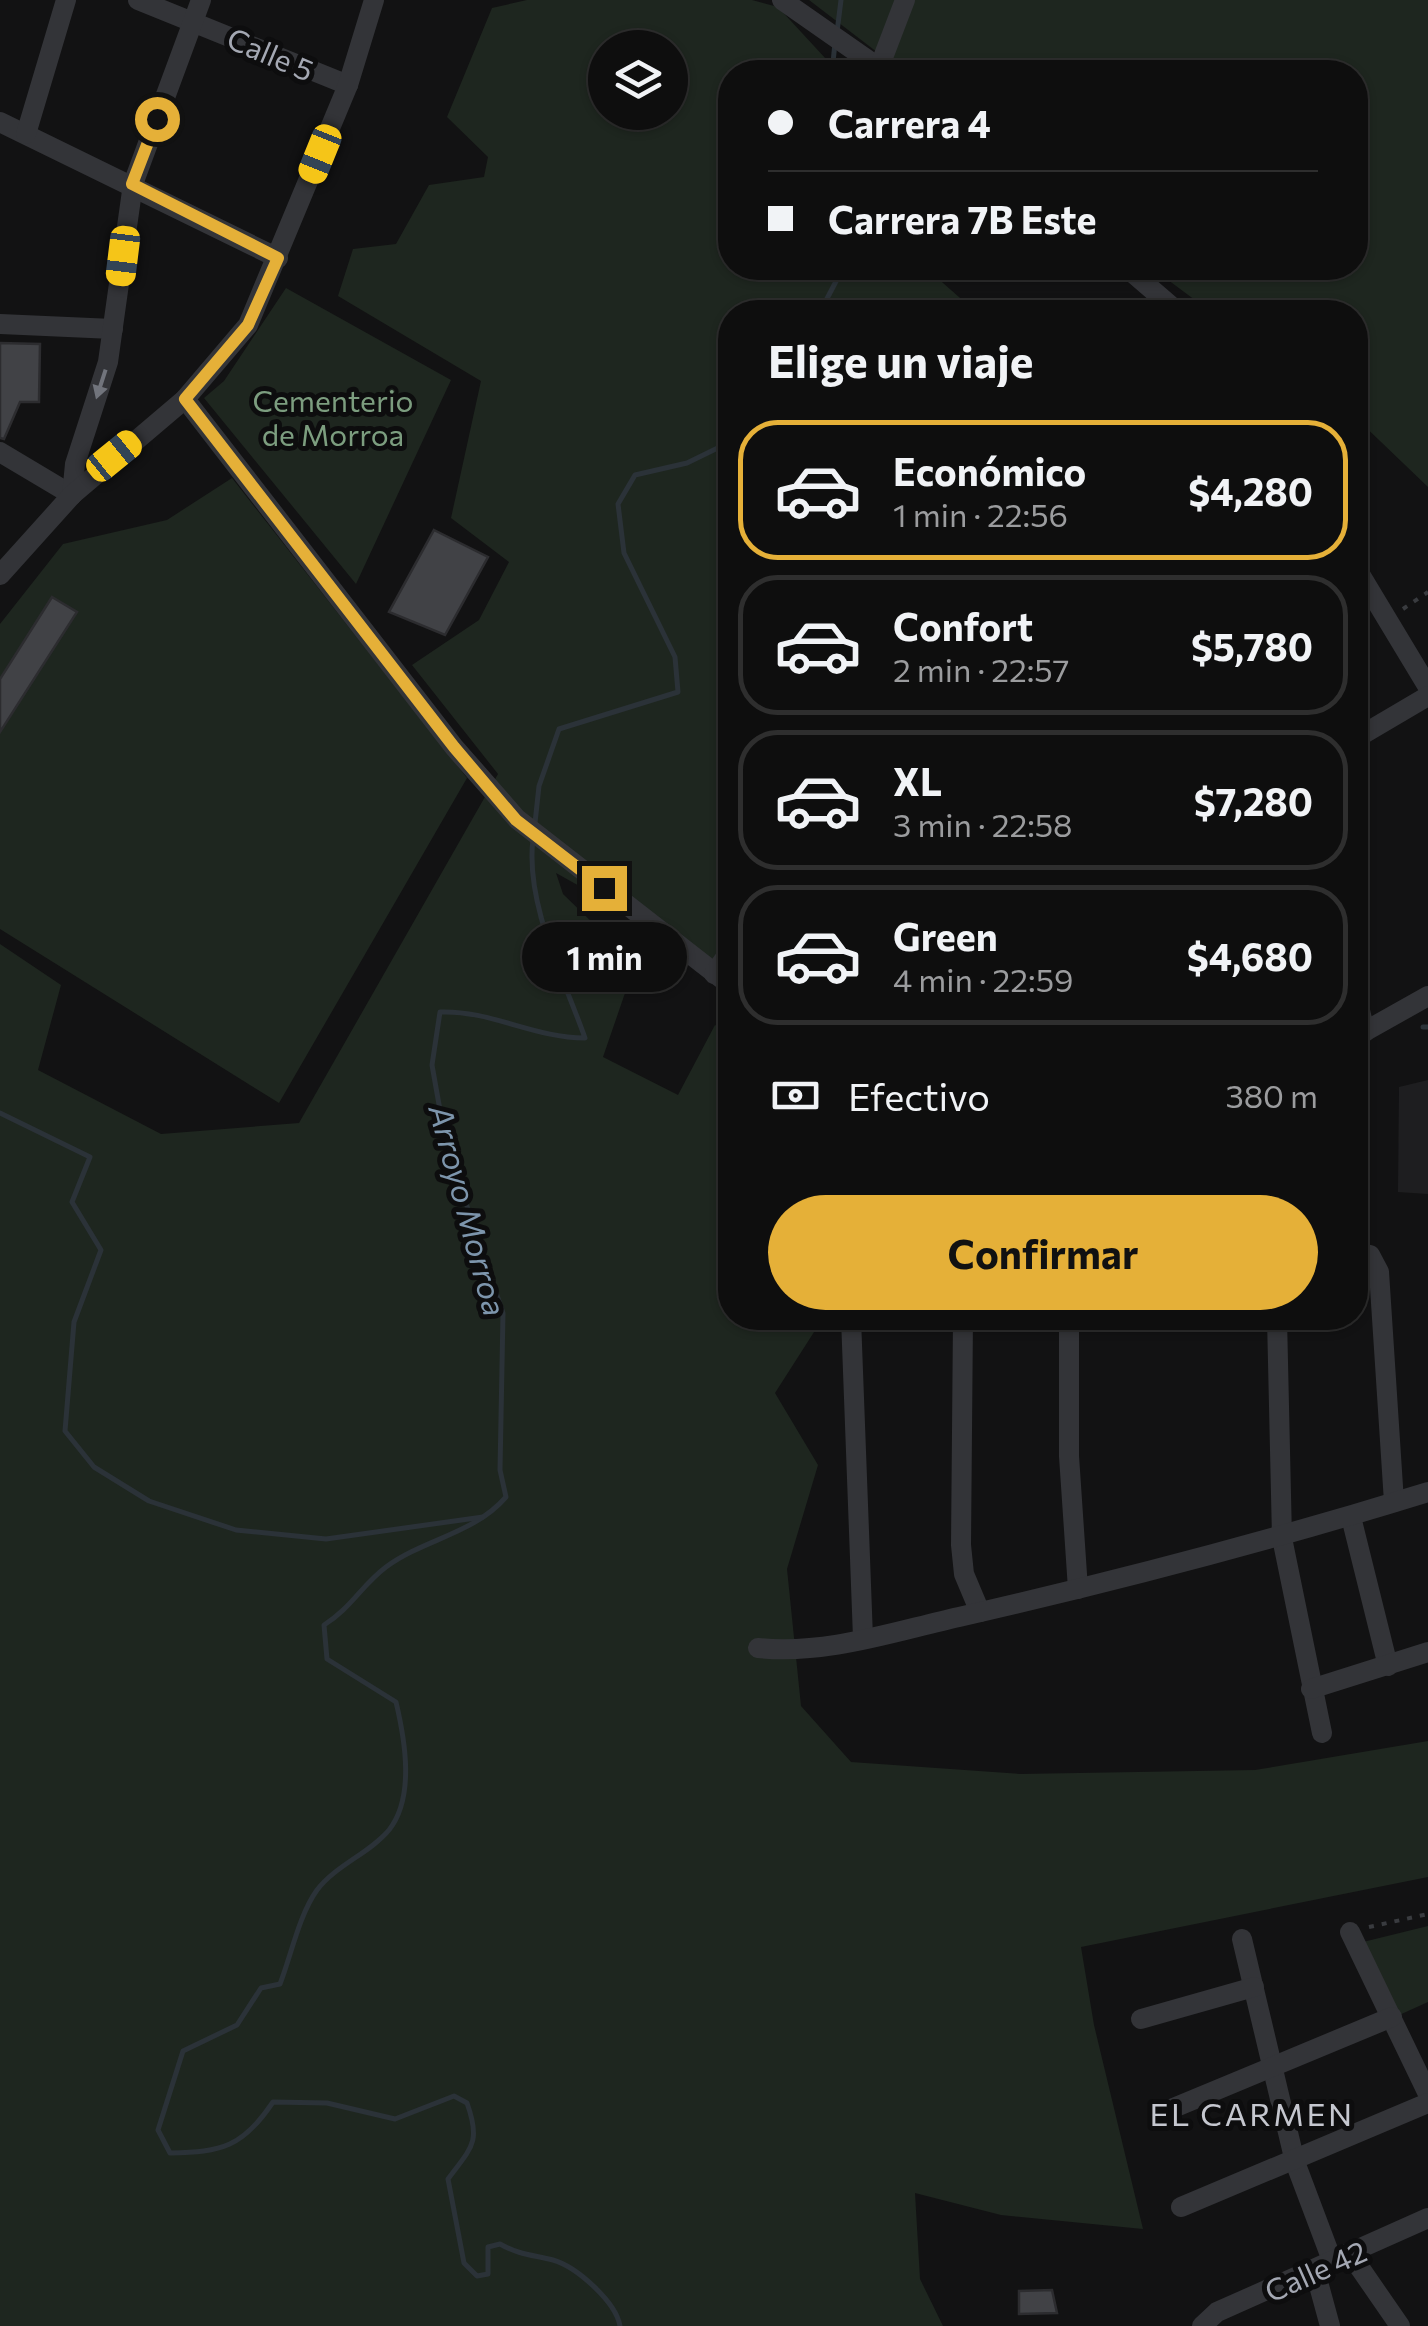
<!DOCTYPE html>
<html lang="es">
<meta charset="utf-8">
<style>
:root{--surface:#0e0e0e;--page:#1c1c1c;--text:#f1f3f6;--muted:#9b9c9e;--line:#2e2e2e;--accent:#e5b038}
body{margin:0;font-family:Commissioner,sans-serif;background:var(--page);color:var(--text);height:100vh;display:flex;flex-direction:column;font-size:38px;white-space:nowrap}
*{box-sizing:border-box;margin:0}
p{font-size:32px;color:var(--muted)}
.icon{flex:none;width:55px;height:55px;fill:none;stroke:currentColor;stroke-width:2;stroke-linecap:round;stroke-linejoin:round}
.map{position:relative;flex:1;overflow:hidden}
.side{position:absolute;left:718px;top:300px;width:650px;height:1030px;display:flex;flex-direction:column;background:var(--surface);border-radius:40px;box-shadow:0 2px 8px #0004,0 0 0 2px var(--line)}
.side>*{flex:none}
.hud{position:absolute;left:718px;top:60px;width:650px;height:220px;border-radius:40px;box-shadow:0 2px 8px #0004,0 0 0 2px var(--line);display:grid;align-content:center;height:220px;padding:0 50px;background:var(--surface)}
.controls{position:absolute;left:588px;top:30px;display:grid;gap:20px}
.controls a{display:grid;place-items:center;width:100px;height:100px;border-radius:50%;background:var(--surface);box-shadow:0 2px 8px #0004,0 0 0 2px var(--line);font-size:50px}
.end{position:absolute;width:45px;height:45px;margin:-22px;border:12px solid #e5b038;background:#111;box-shadow:0 0 0 5px #111}
.from{border-radius:50%}
.bubble{position:absolute;height:70px;border-radius:35px;background:var(--surface);box-shadow:0 2px 8px #0004,0 0 0 2px var(--line);font-size:32px;font-weight:700;line-height:70px;text-align:center}
.car{position:absolute;width:30px;height:60px;margin:-30px -15px;border-radius:12px;box-shadow:0 0 8px 2px #0007;background:linear-gradient(#f5c518 24%,#345 0 40%,#f5c518 0 76%,#345 0 86%,#f5c518 0)}
.hud b{display:flex;align-items:center;gap:35px;height:95px;font-size:38px}
.hud b+b{border-top:2px solid var(--line)}
.hud i{width:25px;height:25px;background:var(--text)}
ul{padding:0;list-style:none}
li{display:flex;align-items:center;gap:30px;height:140px;margin:0 20px 15px;padding:0 30px;border:5px solid var(--line);border-radius:40px}
li div{flex:1}
li b{display:block;font-size:38px}
li em{font-style:normal;font-weight:700}
li.on{border-color:var(--accent)}
li>.icon{width:90px;height:90px;stroke-width:1.5}
h2{padding:0 50px;font-size:45px;line-height:120px}
.pay{display:flex;align-items:center;gap:25px;height:110px;padding:0 50px;font-size:38px}
.pay p{margin-inline-start:auto}
.action{display:flex;gap:20px;margin-top:auto;padding:20px 50px}
.action a{flex:1;height:115px;border-radius:60px;background:var(--accent);color:#111;font-size:40px;font-weight:700;line-height:115px;text-align:center}
.map>svg:first-child{display:block}
.built{fill:#1e1e20}
.green{fill:#1e261f;fill-rule:evenodd}
.lines{fill:none;stroke-linecap:round;stroke-linejoin:round}
.stream{stroke:#2b3238;stroke-width:5}
.building{fill:#414246;stroke:#2c2c2f;stroke-width:2.5}
.path{stroke:#393b3f;stroke-width:4;stroke-dasharray:5 8;stroke-linecap:butt}
.minor{stroke:#333438;stroke-width:20}
.oneway{fill:#71747c}
.route{stroke:#e5b038;stroke-width:12}
.labels{text-anchor:middle;dominant-baseline:central;stroke-width:10;stroke-linejoin:round;paint-order:stroke}
.street-label{font-size:30px;fill:#a4a8b3;stroke:#0d0d0e}
.park-label{font-size:30px;fill:#7c9d7f;stroke:#0d0d0e}
.water-label{font-size:32px;font-style:italic;fill:#7d95ac;stroke:#0d0d0e}
.neighbourhood-label{font-size:32px;letter-spacing:2.5px;fill:#c5c7cf;stroke:#0d0d0e}
</style>
<div class="map">
<svg width="1428" height="2326" viewBox="0 0 1428 2326">
<rect width="100%" height="100%" fill="#121213"/>
<polygon class="built" points="1428,1080 1428,1194 1398,1192 1399,1087"/>
<g class="green">
<path d="M527 0H752L778 7 838 72H730V268H926L976 312H730V970L556 873 563 894 635 964 603 1057 678 1095 715 1025 730 1033V1318H823L775 1393 818 1465 787 1569 801 1706 851 1762 1020 1774 1255 1770 1428 1741V1877L1081 1947 1094 2025 1143 2229 1001 2215 915 2193 920 2279 943 2326H0V944L61 985 38 1070 161 1134 299 1123 498 774 412 665 479 620 509 562 451 518 481 381 338 296 353 249 396 244 429 185 484 177 488 157 447 117 492 8ZM605 48H670V112H605Z"/>
<polygon points="809,0 1428,0 1428,487 1355,417 1355,312 1211,312 1152,268 1355,268 1355,72 903,72"/>
<polygon points="286,288 451,380 356,584 204,398 224,381"/>
<polygon points="232,478 467,778 279,1103 0,929 0,624 63,544 167,520"/>
<polygon points="1428,1926 1428,2002 1397,2016 1363,1942"/>
</g>
<g class="lines">
<g class="stream">
<polyline points="837,32 841,0"/>
<polyline points="832,72 835,43"/>
<polyline points="820,312 843,268"/>
<polyline points="535,823 539,786 559,729 678,692 675,657 624,553 618,504 635,475 687,463 730,442"/>
<path d="M533 839C525 904 564 978 585 1038 534 1038 490 1010 440 1012L432 1065 446 1144 503 1313 500 1470 506 1497C474 1534 424 1539 386 1567 362 1585 351 1608 324 1625L327 1659 396 1702C405 1740 415 1797 389 1830 370 1853 336 1865 317 1890 299 1915 291 1956 280 1984L261 1988 237 2025 183 2051 158 2130 170 2153C222 2152 243 2147 273 2102L327 2103 395 2119 454 2096 467 2103C481 2142 472 2147 448 2179L464 2263 477 2276 488 2274V2247L500 2244C519 2255 534 2255 553 2260 577 2267 616 2302 620 2326"/>
<polyline points="1423,1027 1428,1027"/>
<polyline points="0,1113 90,1157 72,1202 101,1250 74,1322 65,1431 94,1467 149,1501 236,1530 326,1539 483,1517"/>
</g>
</g>
<g class="building">
<polygon points="0,343 40,344 39,402 20,402 4,439 0,438"/>
<polygon points="434,530 488,557 445,635 389,612"/>
<polygon points="52,597 77,612 0,732 0,679"/>
<polygon points="1052,2290 1057,2313 1019,2314 1019,2291"/>
</g>
<g class="lines">
<g class="path">
<polyline points="1403,609 1428,592"/>
<polyline points="1369,1927 1428,1914"/>
</g>
<g class="minor">
<polyline points="138,0 348,85"/>
<polyline points="782,0 885,72"/>
<polyline points="879,68 905,0"/>
<polyline points="0,122 278,258"/>
<polyline points="26,134 66,0"/>
<polyline points="1127,268 1178,312"/>
<polyline points="0,324 113,329"/>
<polyline points="185,399 454,747 517,819 730,985"/>
<polyline points="0,452 72,495"/>
<polyline points="72,495 75,464 108,362 133,184 201,0"/>
<polyline points="1355,566 1428,687"/>
<polyline points="0,575 72,495 185,399 248,325 348,85 374,0"/>
<polyline points="1355,739 1428,696"/>
<polyline points="714,974 730,951"/>
<polyline points="1355,989 1365,1032"/>
<polyline points="1355,1037 1428,996"/>
<polyline points="1355,1252 1370,1255 1379,1272 1394,1502"/>
<polyline points="851,1318 863,1638"/>
<polyline points="963,1318 961,1545 964,1574 980,1612"/>
<polyline points="1069,1318 1069,1456 1078,1589"/>
<polyline points="1277,1318 1282,1538 1322,1733"/>
<polyline points="1351,1517 1388,1666"/>
<path d="M758 1648C826 1655 892 1632 959 1617 1117 1581 1273 1540 1428 1492"/>
<polyline points="1311,1689 1428,1652"/>
<polyline points="1350,1932 1428,2094"/>
<polyline points="1242,1939 1295,2162 1333,2263"/>
<polyline points="1141,2019 1254,1987"/>
<polyline points="1159,2114 1392,2017"/>
<polyline points="1181,2207 1428,2103"/>
<polyline points="1351,2255 1400,2326"/>
<polyline points="1315,2271 1330,2326"/>
<polyline points="1202,2326 1217,2312 1428,2218"/>
</g>
</g>
<defs><path id="oneway-solid" d="M-6-.8H1V-3.2L6.5 0L1 3.2V.8H-6Z" transform="scale(2.5)"/></defs>
<use class="oneway" href="#oneway-solid" transform="translate(101 384) rotate(108)"/>
<g class="lines">
<polyline class="route" points="157,119 132,184 278,258 248,325 185,399 454,747 516,820 604,888"/>
</g>
<g class="labels">
<g class="street-label">
<text transform="translate(271 53) rotate(23)">Calle 5</text>
<text transform="translate(1315 2270) rotate(-24)">Calle 42</text>
</g>
<g class="park-label">
<text x="333" y="399">Cementerio<tspan x="333" dy="34">de Morroa</tspan></text>
</g>
<g class="water-label">
<text transform="translate(469 1210) rotate(75)">Arroyo Morroa</text>
</g>
<g class="neighbourhood-label">
<text x="1252" y="2113">EL CARMEN</text>
</g>
</g>
</svg>
<div class="controls">
<a><svg class="icon" aria-label="layers" viewBox="0 0 24 24"><path d="M12 4l9 5-9 5-9-5zM3 14l9 5 9-5"/></svg></a>
</div>
<i class="end from" style="left:157px;top:119px"></i>
<i class="end" style="left:604px;top:888px"></i>
<div class="bubble" style="left:522px;top:922px;width:165px">1 min</div>
<i class="car" style="left:320px;top:154px;rotate:202deg"></i>
<i class="car" style="left:123px;top:256px;rotate:187deg"></i>
<i class="car" style="left:114px;top:456px;rotate:51deg"></i>
<div class="hud">
<b><i class="from"></i>Carrera 4</b>
<b><i></i>Carrera 7B Este</b>
</div>
<section class="side">
<h2>Elige un viaje</h2>
<ul>
<li class="on"><svg class="icon" aria-label="car" viewBox="0 0 24 24"><path d="M5 17H2v-5l4-1 3-4h7l3 4 3 1v5h-3M9 17h6M6 11h13"/><circle cx="7" cy="17" r="2"/><circle cx="17" cy="17" r="2"/></svg><div><b>Económico</b><p>1 min · 22:56</p></div><em>$4,280</em></li>
<li><svg class="icon" aria-label="car" viewBox="0 0 24 24"><path d="M5 17H2v-5l4-1 3-4h7l3 4 3 1v5h-3M9 17h6M6 11h13"/><circle cx="7" cy="17" r="2"/><circle cx="17" cy="17" r="2"/></svg><div><b>Confort</b><p>2 min · 22:57</p></div><em>$5,780</em></li>
<li><svg class="icon" aria-label="car" viewBox="0 0 24 24"><path d="M5 17H2v-5l4-1 3-4h7l3 4 3 1v5h-3M9 17h6M6 11h13"/><circle cx="7" cy="17" r="2"/><circle cx="17" cy="17" r="2"/></svg><div><b>XL</b><p>3 min · 22:58</p></div><em>$7,280</em></li>
<li><svg class="icon" aria-label="car" viewBox="0 0 24 24"><path d="M5 17H2v-5l4-1 3-4h7l3 4 3 1v5h-3M9 17h6M6 11h13"/><circle cx="7" cy="17" r="2"/><circle cx="17" cy="17" r="2"/></svg><div><b>Green</b><p>4 min · 22:59</p></div><em>$4,680</em></li>
</ul>
<div class="pay"><svg class="icon" aria-label="cash" viewBox="0 0 24 24"><path d="M3 7h18v10H3z"/><circle cx="12" cy="12" r="2"/></svg>Efectivo<p>380 m</p></div>
<div class="action"><a>Confirmar</a></div>
</section>
</div>
